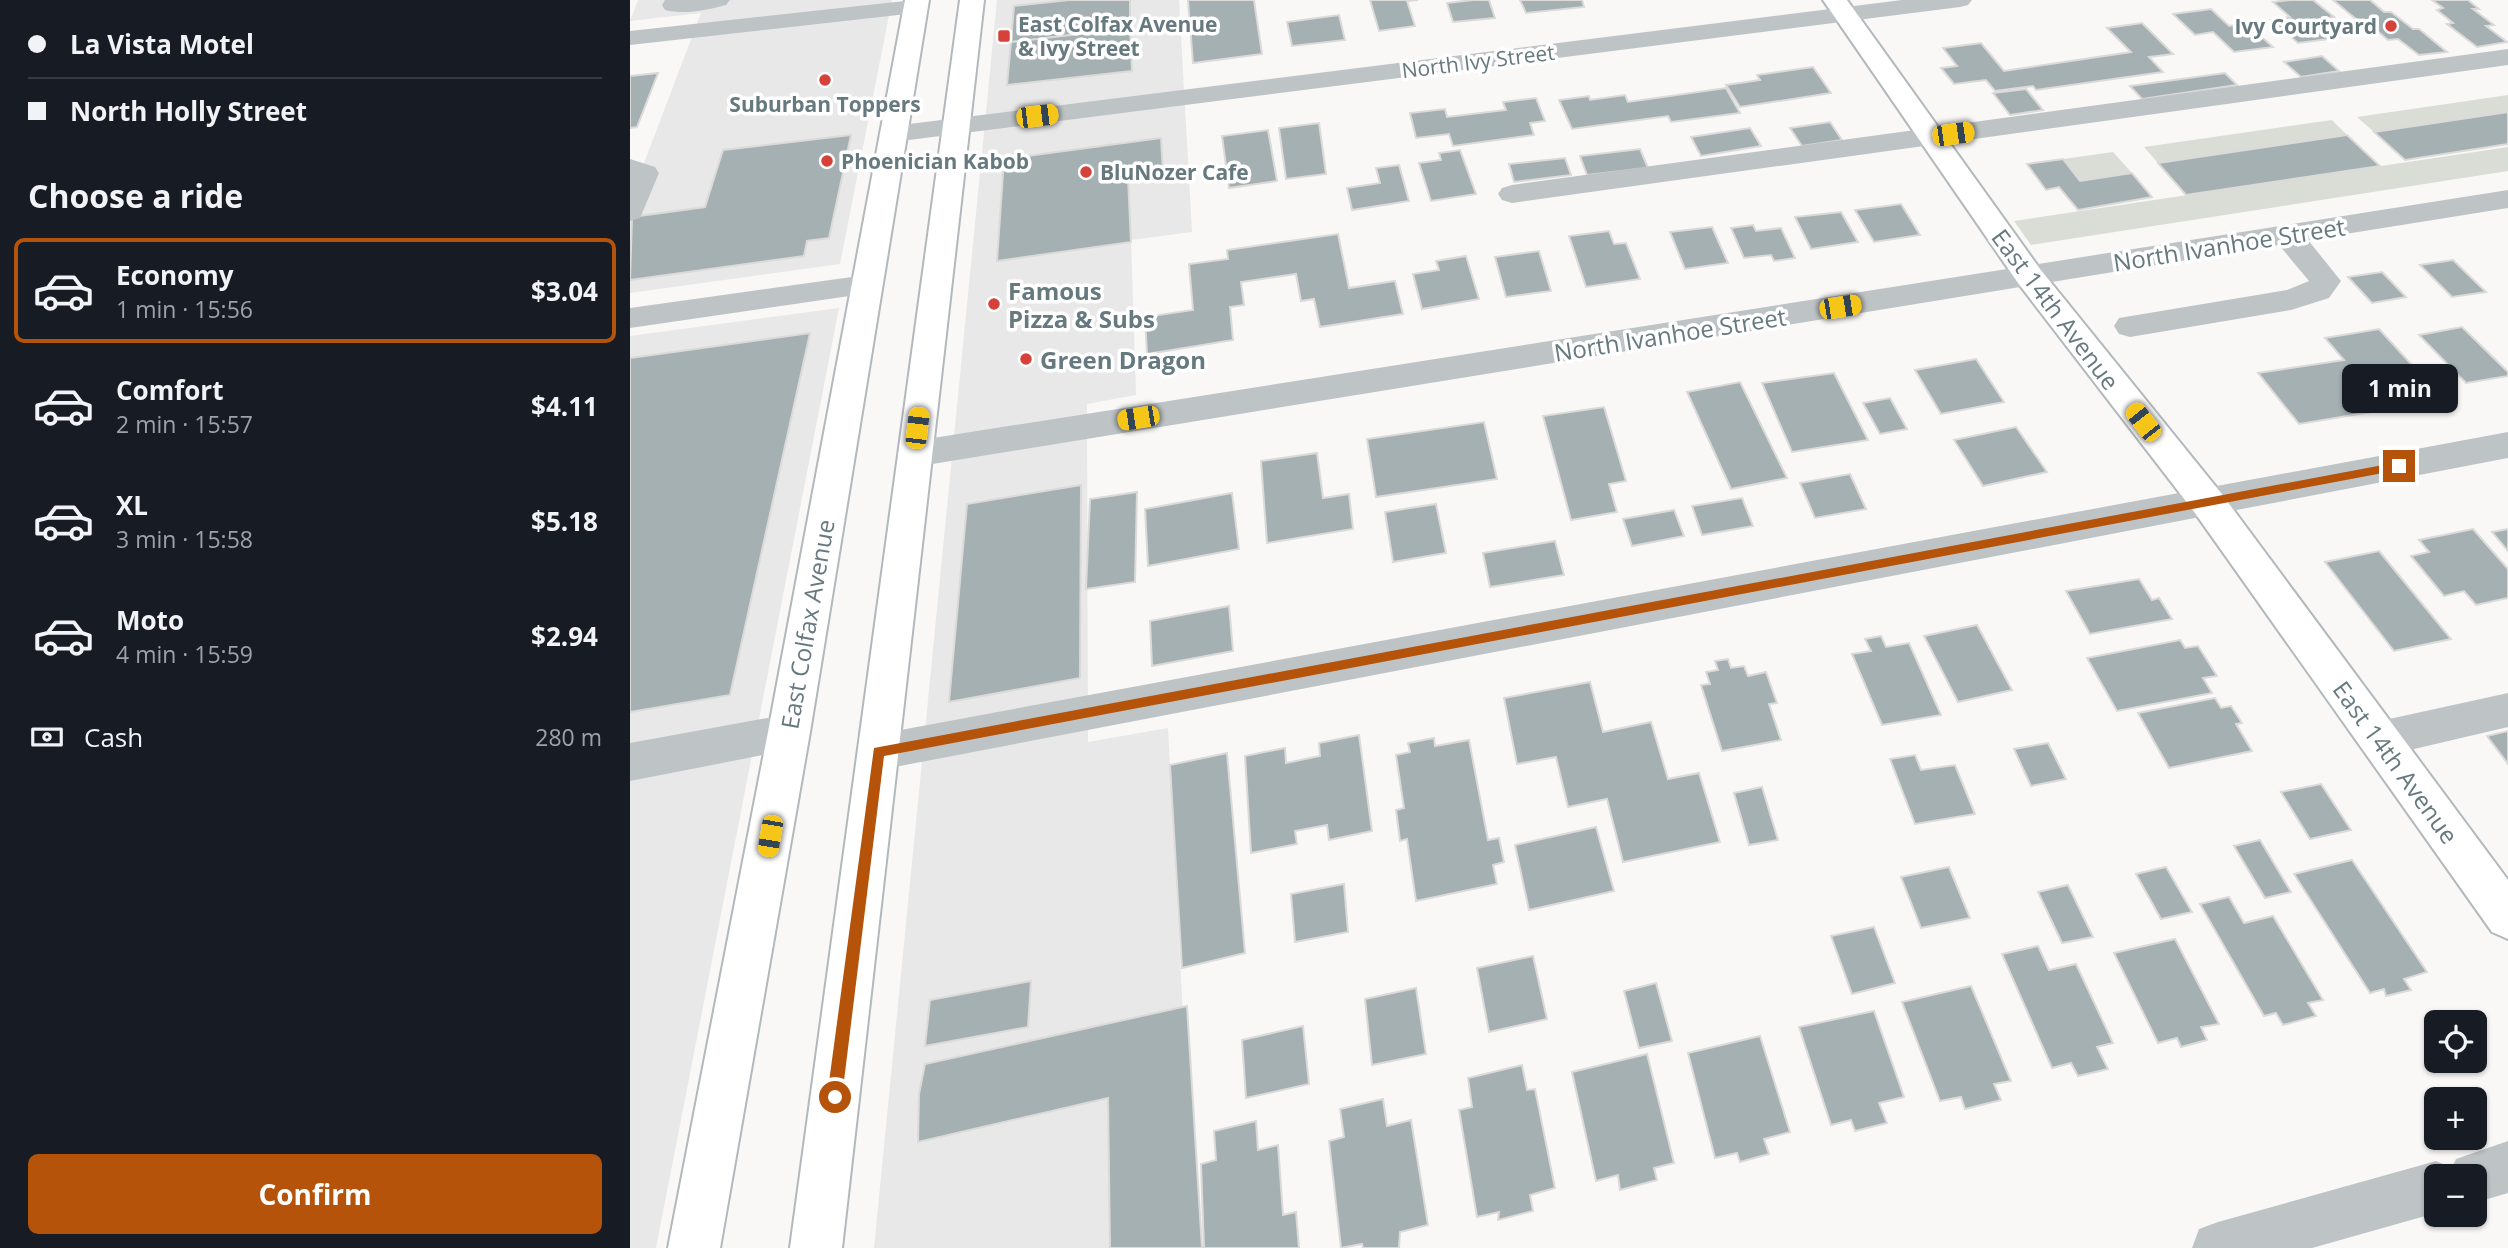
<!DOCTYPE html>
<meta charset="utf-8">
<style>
:root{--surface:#171b24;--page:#242831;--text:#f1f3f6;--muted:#9ea1a6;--line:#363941;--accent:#b45309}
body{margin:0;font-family:"Open Sans",sans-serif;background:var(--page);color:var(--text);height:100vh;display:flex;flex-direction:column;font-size:26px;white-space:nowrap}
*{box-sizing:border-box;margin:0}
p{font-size:23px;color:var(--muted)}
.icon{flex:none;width:38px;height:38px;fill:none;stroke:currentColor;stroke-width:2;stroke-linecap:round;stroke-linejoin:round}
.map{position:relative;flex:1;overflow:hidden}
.details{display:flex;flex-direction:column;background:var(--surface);width:630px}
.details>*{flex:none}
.hud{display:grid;align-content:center;height:154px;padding:0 28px;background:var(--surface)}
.fabs{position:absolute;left:1794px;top:1010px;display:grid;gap:14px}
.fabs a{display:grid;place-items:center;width:63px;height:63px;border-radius:10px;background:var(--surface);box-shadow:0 2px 5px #0004;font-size:35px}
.end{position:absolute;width:32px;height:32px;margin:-16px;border:9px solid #b45309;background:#fff;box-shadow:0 0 0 4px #fff}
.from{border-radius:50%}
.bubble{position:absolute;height:49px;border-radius:10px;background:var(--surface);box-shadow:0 2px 5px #0004;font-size:23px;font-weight:700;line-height:49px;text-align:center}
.car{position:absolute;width:21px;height:42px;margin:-21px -10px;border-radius:9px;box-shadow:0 0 5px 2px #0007;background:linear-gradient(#f5c518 24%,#345 0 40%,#f5c518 0 76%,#345 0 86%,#f5c518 0)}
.hud b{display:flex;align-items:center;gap:24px;height:66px;font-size:26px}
.hud b+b{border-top:2px solid var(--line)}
.hud i{width:18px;height:18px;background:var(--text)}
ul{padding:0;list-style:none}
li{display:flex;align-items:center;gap:21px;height:105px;margin:0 14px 10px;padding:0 14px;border:4px solid transparent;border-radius:10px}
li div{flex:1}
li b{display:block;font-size:26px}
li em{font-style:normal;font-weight:700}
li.current{border-color:var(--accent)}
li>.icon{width:63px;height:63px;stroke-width:1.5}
h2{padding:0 28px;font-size:32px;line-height:84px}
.pay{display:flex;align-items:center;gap:18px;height:77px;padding:0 28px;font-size:26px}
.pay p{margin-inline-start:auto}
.action{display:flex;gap:14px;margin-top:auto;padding:14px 28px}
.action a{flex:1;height:80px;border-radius:10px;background:var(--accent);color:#fff;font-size:28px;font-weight:700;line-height:80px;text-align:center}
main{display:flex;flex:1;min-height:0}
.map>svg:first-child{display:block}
.built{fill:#e7e8e7}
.green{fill:#daddd6}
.building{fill:#a5b0b3;stroke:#dbdad9;stroke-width:2}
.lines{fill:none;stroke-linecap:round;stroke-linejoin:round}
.major-casing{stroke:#b2b8bb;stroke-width:4}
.minor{fill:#bec4c6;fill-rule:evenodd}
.major{fill:#fff;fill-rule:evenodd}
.route{fill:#b45309}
.poi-dot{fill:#d64139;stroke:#fff;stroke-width:2.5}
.labels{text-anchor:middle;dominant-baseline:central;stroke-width:7;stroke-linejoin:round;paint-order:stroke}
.far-poi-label{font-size:21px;font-weight:bold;fill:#66797f;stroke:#fff;text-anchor:start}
.far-street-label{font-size:21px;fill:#66797f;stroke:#fff}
.street-label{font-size:24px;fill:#66797f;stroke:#fff}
.poi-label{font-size:24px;font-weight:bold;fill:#66797f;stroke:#fff;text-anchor:start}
</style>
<main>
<section class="details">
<div class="hud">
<b><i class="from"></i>La Vista Motel</b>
<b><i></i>North Holly Street</b>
</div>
<h2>Choose a ride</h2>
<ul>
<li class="current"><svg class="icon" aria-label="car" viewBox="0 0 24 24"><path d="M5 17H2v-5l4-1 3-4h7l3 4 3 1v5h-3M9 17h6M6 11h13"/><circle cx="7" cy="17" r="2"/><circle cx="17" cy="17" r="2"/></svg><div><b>Economy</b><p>1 min · 15:56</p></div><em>$3.04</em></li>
<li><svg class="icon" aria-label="car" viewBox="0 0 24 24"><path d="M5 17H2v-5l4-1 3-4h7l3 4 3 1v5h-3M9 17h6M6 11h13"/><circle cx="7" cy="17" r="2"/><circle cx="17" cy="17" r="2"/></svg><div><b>Comfort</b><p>2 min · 15:57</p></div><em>$4.11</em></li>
<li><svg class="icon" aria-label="car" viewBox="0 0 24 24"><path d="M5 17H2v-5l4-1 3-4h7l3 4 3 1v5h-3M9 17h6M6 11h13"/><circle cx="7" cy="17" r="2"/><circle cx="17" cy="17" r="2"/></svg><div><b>XL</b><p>3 min · 15:58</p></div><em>$5.18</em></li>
<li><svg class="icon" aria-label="car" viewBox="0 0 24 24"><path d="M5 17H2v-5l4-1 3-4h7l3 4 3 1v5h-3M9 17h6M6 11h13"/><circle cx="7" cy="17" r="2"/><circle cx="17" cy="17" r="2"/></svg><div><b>Moto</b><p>4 min · 15:59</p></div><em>$2.94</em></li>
</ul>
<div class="pay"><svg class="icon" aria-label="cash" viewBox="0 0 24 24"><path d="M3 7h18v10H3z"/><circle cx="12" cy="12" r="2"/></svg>Cash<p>280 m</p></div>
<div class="action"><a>Confirm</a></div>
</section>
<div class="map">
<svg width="1878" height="1248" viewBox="0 0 1878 1248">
<rect width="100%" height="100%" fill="#f9f8f7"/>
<g class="built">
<polygon points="8,0 262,0 210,264 0,293 0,200 71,13 0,21"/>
<polygon points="367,0 549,0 562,232 501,240 506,395 457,404 458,742 538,728 565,1248 244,1248"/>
<polygon points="209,308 26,1248 0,1248 0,336"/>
</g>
<g class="green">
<polygon points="1878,95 1878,112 1744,132 1727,117"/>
<polygon points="1702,120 1717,135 1528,163 1514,147"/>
<polygon points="1878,147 1878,171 1401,245 1384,221"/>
<polygon points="1483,152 1502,173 1450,181 1433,159"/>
</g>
<g class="building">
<polygon points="439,0 500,0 500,28 381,42 384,6"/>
<polygon points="558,0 624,0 632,54 563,63"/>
<polygon points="740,0 788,0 777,1 785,26 749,31"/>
<polygon points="843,0 859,0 865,18 823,22 817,3"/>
<polygon points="890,0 952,0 954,7 896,13"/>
<polygon points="1660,0 1683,0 1704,17 1686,20 1707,38 1668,43 1641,20 1660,17 1643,2"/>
<polygon points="1703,0 1740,0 1754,12 1761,12 1783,29 1789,29 1817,52 1789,55 1768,39 1758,40 1738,23 1732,24"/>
<polygon points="1802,0 1838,0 1849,9 1843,9 1864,25 1856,26 1877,42 1847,47 1817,24 1823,23 1807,10 1813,8"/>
<polygon points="1581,9 1599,26 1616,23 1643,47 1604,52 1583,32 1565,35 1543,14"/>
<polygon points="709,15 715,40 662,46 657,22"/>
<polygon points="1512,23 1543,54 1519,57 1533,72 1406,90 1403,86 1365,91 1356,80 1324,84 1311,68 1327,66 1313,48 1351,43 1374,71 1501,52 1477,28"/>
<polygon points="500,28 502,71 377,85 381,42"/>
<polygon points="1692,56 1709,71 1671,77 1654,62"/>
<polygon points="1183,67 1201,93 1110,107 1096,85 1130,80 1127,75"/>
<polygon points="28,73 7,127 0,128 0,76"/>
<polygon points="1595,73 1607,85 1512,99 1500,86"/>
<polygon points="1096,88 1110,113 1041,122 1038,116 942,129 929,100 959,96 960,100 995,95 998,102"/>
<polygon points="1396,89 1413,110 1380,115 1363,93"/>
<polygon points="906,98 915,121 900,123 904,135 823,146 819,134 786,138 780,113 815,109 817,117 876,110 873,102"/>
<polygon points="1878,112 1878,144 1775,160 1744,132"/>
<polygon points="1200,122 1212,140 1172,146 1160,128"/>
<polygon points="689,123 696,174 656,179 649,128"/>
<polygon points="1120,128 1131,146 1071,156 1061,137"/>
<polygon points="638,130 647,181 599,188 592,136"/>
<polygon points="221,135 199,238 177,241 174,256 0,280 2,217 75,207 93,150"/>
<polygon points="1717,135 1750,166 1556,195 1528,163"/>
<polygon points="531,138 533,173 498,178 501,242 367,261 374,159"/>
<polygon points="1010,149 1018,168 957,175 950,156"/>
<polygon points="830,150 846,194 801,201 789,163 811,160 809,153"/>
<polygon points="935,158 941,175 884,182 879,164"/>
<polygon points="1433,159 1450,181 1502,173 1522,197 1448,210 1429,187 1416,190 1397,164"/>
<polygon points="769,165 779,201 722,210 717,188 750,183 746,168"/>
<polygon points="1271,204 1290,235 1244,242 1225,210"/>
<polygon points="1211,212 1228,242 1181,249 1165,217"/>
<polygon points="1123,225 1126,231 1151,228 1165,258 1144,261 1141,255 1114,258 1101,228"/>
<polygon points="1082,227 1098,263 1055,269 1040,232"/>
<polygon points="979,231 984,244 996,243 1010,279 956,287 939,236"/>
<polygon points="708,234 719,288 765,281 773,314 690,327 684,299 671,301 666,274 611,282 614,305 600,307 603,340 517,354 515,317 563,310 559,264 598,259 597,250"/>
<polygon points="909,251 921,291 876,297 865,257"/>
<polygon points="836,256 849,299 792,309 783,274 809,270 806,261"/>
<polygon points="1823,260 1856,292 1822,297 1790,265"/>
<polygon points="1752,272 1776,297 1742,303 1718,277"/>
<polygon points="1832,327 1878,372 1878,376 1836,383 1789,335"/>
<polygon points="1749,329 1814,400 1669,424 1628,373 1714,360 1695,338"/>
<polygon points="180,333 100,695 0,712 0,358"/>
<polygon points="1346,359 1374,402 1311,414 1285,370"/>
<polygon points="1204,373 1238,440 1162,452 1132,383"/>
<polygon points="1110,382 1157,478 1101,489 1057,392"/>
<polygon points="1260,398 1277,429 1250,434 1233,403"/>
<polygon points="974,407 996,481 979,484 987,512 941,520 913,416"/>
<polygon points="854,422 867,479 746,497 737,439"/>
<polygon points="1386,427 1417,472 1353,486 1324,440"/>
<polygon points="687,453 693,498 719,494 723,529 637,543 631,461"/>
<polygon points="1220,474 1236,509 1185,518 1170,483"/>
<polygon points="451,485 450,678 319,702 337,504"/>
<polygon points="507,492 505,582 456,589 460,499"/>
<polygon points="602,493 609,549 518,566 515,509"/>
<polygon points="1112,498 1123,526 1072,535 1062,506"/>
<polygon points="806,504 816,553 763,562 755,512"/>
<polygon points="1044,510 1054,536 1002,546 993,519"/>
<polygon points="1843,529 1878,569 1878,598 1846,605 1834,591 1814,596 1781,556 1799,552 1789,540"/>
<polygon points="1878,529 1878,551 1862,532"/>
<polygon points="925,541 934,575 860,587 853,553"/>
<polygon points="1749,551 1821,639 1764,651 1695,562"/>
<polygon points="1509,579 1522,600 1529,598 1542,619 1460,634 1436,591"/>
<polygon points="599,606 603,651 522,666 520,621"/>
<polygon points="1347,625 1382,690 1328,702 1294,636"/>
<polygon points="1251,636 1256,647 1279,643 1311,715 1252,725 1222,654 1241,651 1235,639"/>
<polygon points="1550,640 1555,648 1568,646 1587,676 1573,678 1582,693 1487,711 1457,658"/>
<polygon points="1098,659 1101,668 1114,666 1118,676 1136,672 1147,703 1139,704 1151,740 1092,751 1071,685 1080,684 1076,672 1088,670 1085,661"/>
<polygon points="960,682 973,732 1021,722 1038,779 1069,773 1090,842 993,862 977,799 938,807 926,757 887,764 874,698"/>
<polygon points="1585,698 1591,708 1601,706 1612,723 1606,724 1622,751 1539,768 1508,713"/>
<polygon points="1878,731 1878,764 1857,736"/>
<polygon points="729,735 742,831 699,840 697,825 665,831 667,844 621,853 615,756 655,748 656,763 690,756 689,743"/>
<polygon points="804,738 805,746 839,740 858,840 869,838 874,862 863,865 867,884 786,901 777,839 770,841 766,810 774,808 766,755 780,752 778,743"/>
<polygon points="1418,743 1436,779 1401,786 1384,749"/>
<polygon points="597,753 615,953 552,968 540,765"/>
<polygon points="1285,755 1291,770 1325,765 1345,814 1285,824 1260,759"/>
<polygon points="1691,784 1721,830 1680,839 1651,792"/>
<polygon points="1132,787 1148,840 1119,845 1104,793"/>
<polygon points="966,827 984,891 899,910 885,845"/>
<polygon points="1630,840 1661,892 1635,898 1604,846"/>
<polygon points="1722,860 1797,972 1774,979 1781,990 1756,996 1754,989 1740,993 1664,874"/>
<polygon points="1319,867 1340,918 1291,928 1271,877"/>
<polygon points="1536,867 1562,912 1531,919 1506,874"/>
<polygon points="714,884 718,932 665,942 661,894"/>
<polygon points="1438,885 1463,937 1432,943 1408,892"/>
<polygon points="1599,897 1614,923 1643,916 1693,1000 1678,1003 1686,1016 1653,1025 1646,1013 1634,1016 1570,904"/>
<polygon points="1244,927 1265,983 1222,994 1201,936"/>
<polygon points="1545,939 1589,1024 1571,1027 1577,1040 1551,1047 1547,1038 1528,1043 1484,953"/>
<polygon points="1408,946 1419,970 1446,964 1483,1043 1467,1047 1478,1069 1448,1076 1441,1063 1422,1068 1372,954"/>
<polygon points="903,956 917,1019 859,1032 847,968"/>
<polygon points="401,981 398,1027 295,1046 300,1000"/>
<polygon points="1026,983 1042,1041 1009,1048 994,991"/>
<polygon points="1341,986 1381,1081 1364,1084 1371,1100 1335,1109 1331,1097 1310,1101 1272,1002"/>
<polygon points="786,988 796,1054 742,1065 735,999"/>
<polygon points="557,1006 572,1248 480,1248 478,1098 288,1142 289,1094 295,1064"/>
<polygon points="1244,1011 1274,1097 1249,1103 1257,1123 1225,1131 1221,1120 1201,1125 1169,1027"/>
<polygon points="673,1026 679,1084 616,1098 612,1040"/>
<polygon points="1130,1036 1160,1132 1134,1139 1139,1154 1110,1162 1107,1153 1085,1158 1058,1053"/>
<polygon points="1017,1054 1044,1163 1024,1168 1027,1180 990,1190 988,1175 966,1181 942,1072"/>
<polygon points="892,1065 897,1090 905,1089 925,1188 900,1195 903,1211 868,1220 869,1212 847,1217 829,1110 842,1107 838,1078"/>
<polygon points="753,1099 757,1126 781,1120 798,1225 770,1232 769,1248 733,1248 732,1244 711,1248 699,1141 714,1137 710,1109"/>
<polygon points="626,1121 628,1150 648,1145 653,1215 666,1212 669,1248 574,1248 571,1164 586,1160 584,1131"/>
</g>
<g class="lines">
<defs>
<g id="major">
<polygon points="275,0 299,0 180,732 90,1248 38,1248 138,732"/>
<polygon points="330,0 354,0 212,1248 160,1248"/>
<polygon points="1193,0 1217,0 1410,269 1591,493 1878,880 1878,939 1862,932 1565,513 1388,283"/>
</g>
</defs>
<use href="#major" class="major-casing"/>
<g class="minor">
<path d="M35 0H100L96 5C78 10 54 15 35 10L32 5Z"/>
<polygon points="284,0 295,2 298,7 295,12 0,45 0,31"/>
<polygon points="1272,0 1342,0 1338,5 1330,7 263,142 253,140 249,134 253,128 263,126"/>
<polygon points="1878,49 1878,65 882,203 872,200 868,194 872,188 882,185"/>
<polygon points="0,159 25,167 29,173 10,218 0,221"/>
<polygon points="1878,190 1878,208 1678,240 1711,281 1699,298 1661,310 1500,337 1489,334 1484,326 1489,318 1657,290 1679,281 1649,245 284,467 272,463 267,454 272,445 284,441"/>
<polygon points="236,275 247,278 251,285 247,292 0,328 0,308"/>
<polygon points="1878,432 1878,458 249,770 234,765 228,752 234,739 249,734"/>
<polygon points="1878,693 1878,727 1750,757 1735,752 1729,739 1735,726 1750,721"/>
<polygon points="159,714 173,719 180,732 173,745 159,750 0,781 0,743"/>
<polygon points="1878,1141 1878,1193 1844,1203 1844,1176 1806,1176 1806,1213 1682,1248 1562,1248 1569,1229 1588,1222 1806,1161 1822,1168 1826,1159"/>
</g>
<use href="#major" class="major"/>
</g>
<polygon class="route" points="1769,462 1774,466 1769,470 254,756 212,1097 210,1102 205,1104 200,1102 197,1097 244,748"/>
<g class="poi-dot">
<circle cx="1761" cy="26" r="7"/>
<rect x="367" y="29" width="14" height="14" rx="3.5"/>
<circle cx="195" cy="80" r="7"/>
<circle cx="197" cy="161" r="7"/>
<circle cx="456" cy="172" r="7"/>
<circle cx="364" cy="304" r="7"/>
<circle cx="396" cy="359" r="7"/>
</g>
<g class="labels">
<g class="far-poi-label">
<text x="388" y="24">East Colfax Avenue<tspan x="388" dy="24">&amp; Ivy Street</tspan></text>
<text x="1747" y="26" text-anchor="end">Ivy Courtyard</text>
<text x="195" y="104" text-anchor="middle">Suburban Toppers</text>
<text x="211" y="161">Phoenician Kabob</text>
<text x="470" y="172">BluNozer Cafe</text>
</g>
<g class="far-street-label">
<text transform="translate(848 61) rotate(-7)">North Ivy Street</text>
</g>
<g class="street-label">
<text transform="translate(1599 244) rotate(-9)">North Ivanhoe Street</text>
<text transform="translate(1426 309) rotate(53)">East 14th Avenue</text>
<text transform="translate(1040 334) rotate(-9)">North Ivanhoe Street</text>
<text transform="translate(177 624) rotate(-80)">East Colfax Avenue</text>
<text transform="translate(1766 762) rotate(54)">East 14th Avenue</text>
</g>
<g class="poi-label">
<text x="378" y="290">Famous<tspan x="378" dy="28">Pizza &amp; Subs</tspan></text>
<text x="410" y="359">Green Dragon</text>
</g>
</g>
</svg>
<div class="fabs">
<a><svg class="icon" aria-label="locate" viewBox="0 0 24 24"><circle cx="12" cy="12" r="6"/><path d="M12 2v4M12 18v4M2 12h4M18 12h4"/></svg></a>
<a>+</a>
<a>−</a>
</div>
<i class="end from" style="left:205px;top:1097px"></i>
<i class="end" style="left:1769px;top:466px"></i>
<div class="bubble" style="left:1712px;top:364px;width:116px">1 min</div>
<i class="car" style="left:407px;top:116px;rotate:83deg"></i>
<i class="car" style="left:1323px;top:134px;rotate:82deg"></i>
<i class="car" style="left:1210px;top:307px;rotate:81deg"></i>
<i class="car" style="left:508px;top:418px;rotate:261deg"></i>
<i class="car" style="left:1513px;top:422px;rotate:322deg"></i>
<i class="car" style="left:287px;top:428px;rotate:7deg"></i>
<i class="car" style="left:140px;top:836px;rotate:190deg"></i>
</div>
</main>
